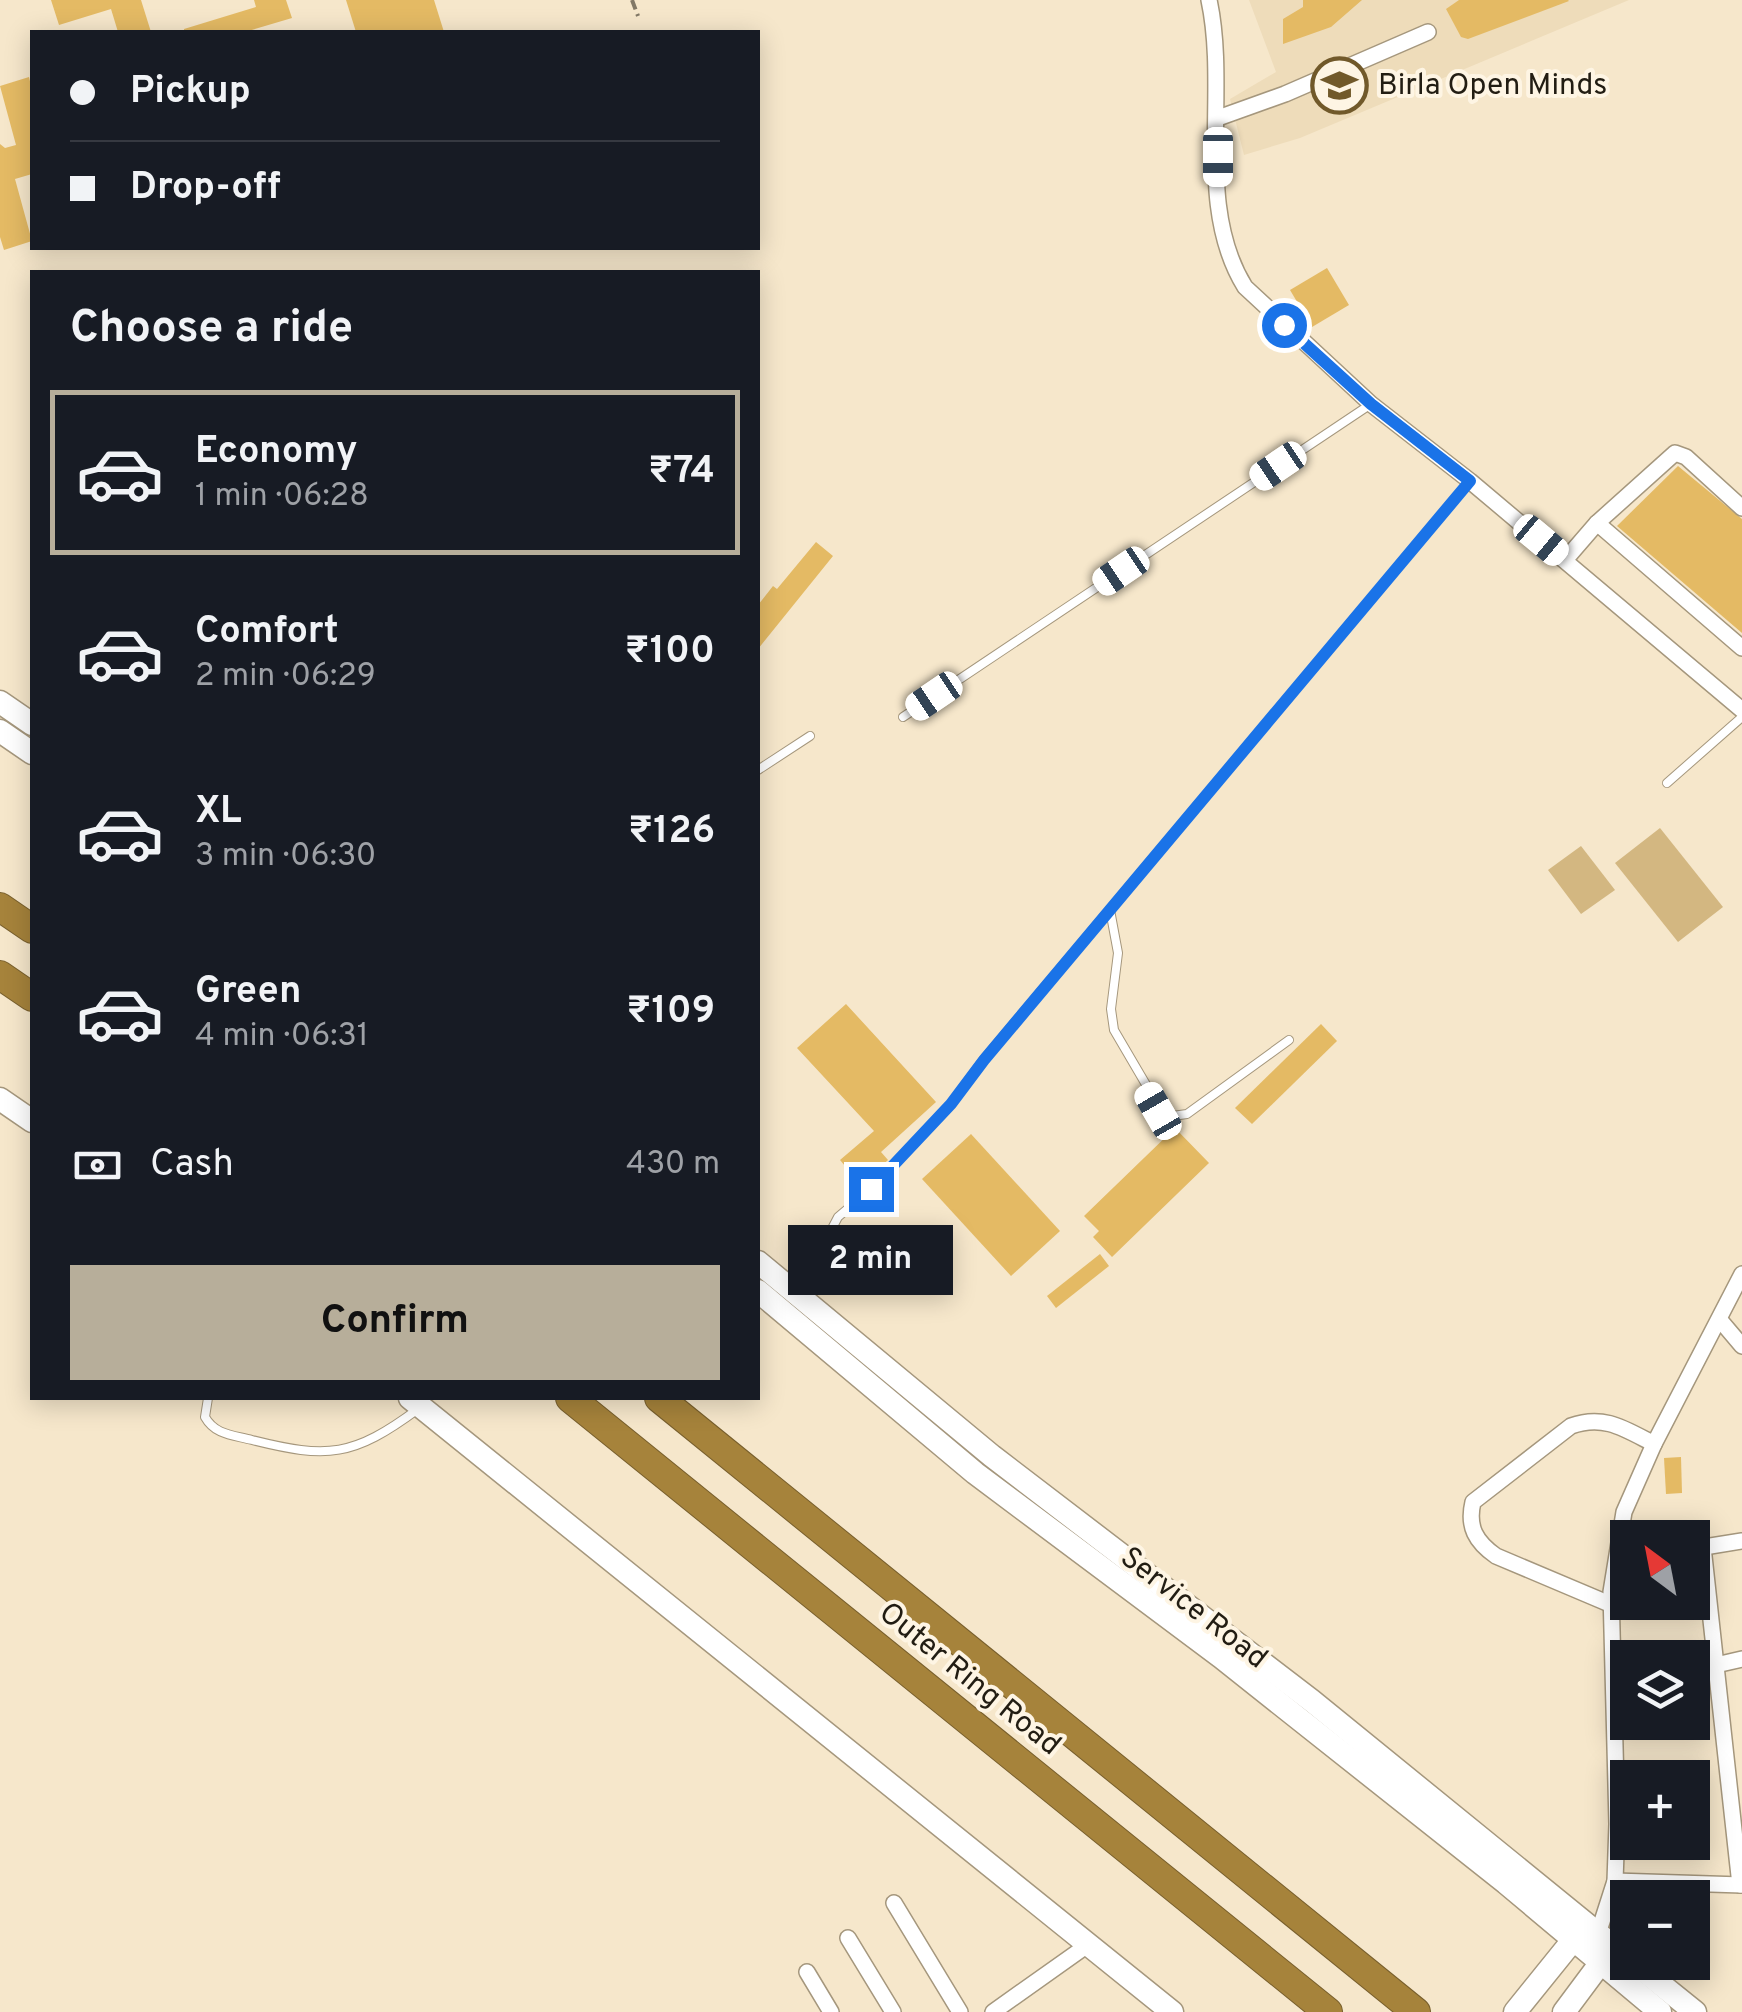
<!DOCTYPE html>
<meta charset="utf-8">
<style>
:root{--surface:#171b24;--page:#20242c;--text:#f1f3f6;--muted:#9ea1a6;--line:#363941;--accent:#b7ae9a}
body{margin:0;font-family:Overpass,sans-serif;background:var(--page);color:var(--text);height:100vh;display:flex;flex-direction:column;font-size:38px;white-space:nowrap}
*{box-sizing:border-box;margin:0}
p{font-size:32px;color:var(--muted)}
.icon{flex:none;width:55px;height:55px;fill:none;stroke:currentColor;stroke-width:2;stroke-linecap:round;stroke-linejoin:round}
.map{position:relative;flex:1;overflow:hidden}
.sheet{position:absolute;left:30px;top:270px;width:730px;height:1130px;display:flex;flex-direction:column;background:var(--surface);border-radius:0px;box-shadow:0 5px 25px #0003}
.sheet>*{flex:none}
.hud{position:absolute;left:30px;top:30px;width:730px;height:220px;border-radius:0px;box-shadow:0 5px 25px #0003;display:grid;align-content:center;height:220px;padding:0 40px;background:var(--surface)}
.needle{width:65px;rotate:328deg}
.fabs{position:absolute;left:1610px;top:1520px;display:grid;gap:20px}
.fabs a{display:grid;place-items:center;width:100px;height:100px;border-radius:0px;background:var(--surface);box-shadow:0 5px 25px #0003;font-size:50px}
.end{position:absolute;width:45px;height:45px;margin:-22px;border:12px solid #1a73e8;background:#fff;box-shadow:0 0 0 5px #fff}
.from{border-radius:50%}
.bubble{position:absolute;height:70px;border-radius:0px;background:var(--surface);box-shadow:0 5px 25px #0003;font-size:32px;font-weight:700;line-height:70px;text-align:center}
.car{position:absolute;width:30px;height:60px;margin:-30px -15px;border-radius:12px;box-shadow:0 0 8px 2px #0007;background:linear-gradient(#fff 24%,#345 0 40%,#fff 0 76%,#345 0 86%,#fff 0)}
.hud b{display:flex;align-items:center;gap:35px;height:95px;font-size:38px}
.hud b+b{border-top:2px solid var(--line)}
.hud i{width:25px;height:25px;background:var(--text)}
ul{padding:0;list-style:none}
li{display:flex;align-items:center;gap:30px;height:165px;margin:0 20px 15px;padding:0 20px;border:5px solid transparent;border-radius:0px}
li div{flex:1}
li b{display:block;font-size:38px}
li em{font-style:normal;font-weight:700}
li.active{border-color:var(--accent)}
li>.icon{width:90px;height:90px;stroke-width:1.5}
h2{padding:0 40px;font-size:45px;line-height:120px}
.pay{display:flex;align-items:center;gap:25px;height:110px;padding:0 40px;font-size:38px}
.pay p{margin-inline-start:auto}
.primary-button{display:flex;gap:20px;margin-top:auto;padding:20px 40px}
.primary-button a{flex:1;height:115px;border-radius:0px;background:var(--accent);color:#111;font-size:40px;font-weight:700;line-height:115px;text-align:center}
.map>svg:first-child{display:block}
.built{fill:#eedcba}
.green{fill:#d3b781}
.building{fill:#e4ba64}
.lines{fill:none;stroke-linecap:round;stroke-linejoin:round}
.service-casing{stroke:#a5977d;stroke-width:10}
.minor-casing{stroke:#a5977d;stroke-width:18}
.secondary-casing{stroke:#a5977d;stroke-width:25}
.motorway-casing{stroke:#785f2d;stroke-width:30}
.path{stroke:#827866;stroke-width:4;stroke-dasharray:10 5;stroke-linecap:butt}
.service{stroke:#fff;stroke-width:8}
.minor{stroke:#fff;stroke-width:15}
.secondary{stroke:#fff;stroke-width:22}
.motorway{stroke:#a6833b;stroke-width:28}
.route{stroke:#1a73e8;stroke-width:12}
.labels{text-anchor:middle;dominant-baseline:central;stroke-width:8;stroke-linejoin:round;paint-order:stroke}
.poi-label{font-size:30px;fill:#221d13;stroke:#fef5e4;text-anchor:start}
.street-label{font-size:30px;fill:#221d13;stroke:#fef5e4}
</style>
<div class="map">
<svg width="1742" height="2012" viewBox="0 0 1742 2012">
<rect width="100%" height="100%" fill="#f6e7cb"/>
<polygon class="built" points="1249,0 1629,0 1300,138 1244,155 1230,99 1276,72"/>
<g class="green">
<polygon points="1660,828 1723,907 1678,942 1615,863"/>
<polygon points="1581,846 1615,890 1581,914 1548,870"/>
</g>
<g class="building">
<polygon points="51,0 141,0 151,32 118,32 111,9 59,25"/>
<polygon points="254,0 286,0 292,18 245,32 184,32 184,29 256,7"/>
<polygon points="346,0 434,0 444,32 356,32"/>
<polygon points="1303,0 1362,0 1331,27 1283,44 1283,19 1303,7"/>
<polygon points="1459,0 1568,0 1569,1 1468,39 1461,37 1446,9"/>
<polygon points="29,77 32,90 32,174 15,179 32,241 4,250 0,237 0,144 5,148 16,145 0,86"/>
<polygon points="1327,268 1349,305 1312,327 1290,290"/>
<polygon points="1678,466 1742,519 1742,633 1617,526"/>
<polygon points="816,542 833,556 758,649 758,605 773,586 777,589"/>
<polygon points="846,1004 936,1102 881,1152 888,1160 861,1185 840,1160 874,1131 797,1048"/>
<polygon points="1321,1024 1337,1041 1252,1124 1235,1108"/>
<polygon points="1175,1128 1209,1163 1112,1257 1093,1237 1099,1231 1084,1216"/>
<polygon points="971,1134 1060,1231 1011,1276 922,1179"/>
<polygon points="1100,1254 1109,1266 1056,1308 1047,1296"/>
<polygon points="1681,1457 1682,1493 1666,1494 1664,1458"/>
</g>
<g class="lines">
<defs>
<g id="service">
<polyline points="903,717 1371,404"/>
<polyline points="758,770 810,736"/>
<polyline points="1667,783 1742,717"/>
<polyline points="1110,910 1118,953 1111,1009 1114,1030 1165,1117 1187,1114 1289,1040"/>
<polyline points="800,1290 838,1217 871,1189 951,1104 984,1059 1470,481"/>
<path d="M208 1398 205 1417C215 1435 233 1435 252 1440 328 1459 353 1457 418 1409"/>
</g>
<g id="minor">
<path d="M1209 0C1229 93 1194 205 1245 287L1371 404 1470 481 1742 710"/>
<polyline points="1218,118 1285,94 1428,32"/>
<polyline points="1597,523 1742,648"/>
<polyline points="1565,560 1597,523 1675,453 1686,457 1742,508"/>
<polyline points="1720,1320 1742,1346"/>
<polyline points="1703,1547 1740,1885"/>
<polyline points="1692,1549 1742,1541"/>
<path d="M1612 1605 1496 1556C1476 1542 1467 1527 1473 1502L1571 1426C1604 1414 1625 1429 1654 1444"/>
<polyline points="1716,1665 1742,1659"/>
<polyline points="1615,1881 1742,1885"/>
<polyline points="894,1903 960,2012"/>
<polyline points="1598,1934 1615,1881 1617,1824 1611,1592 1624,1512 1654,1444 1742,1274"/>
<polyline points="848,1938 893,2012"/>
<polyline points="807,1972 831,2012"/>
<polyline points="993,2012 1089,1944"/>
</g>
<g id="secondary">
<polyline points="0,702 32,724"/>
<polyline points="0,731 32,753"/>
<polyline points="0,1099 32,1121"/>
<polyline points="758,1262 992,1456 1312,1701 1628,1958"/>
<polyline points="758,1291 975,1473 1221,1657 1506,1883 1660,2012"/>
<polyline points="410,1398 1172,2012"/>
<polyline points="1633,1962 1695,2012"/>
<polyline points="1515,2012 1582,1929"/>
<polyline points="1564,2012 1608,1953"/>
</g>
<g id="motorway">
<polyline points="0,907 32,929"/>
<polyline points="0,975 32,997"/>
<polyline points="570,1398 1328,2012"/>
<polyline points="659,1398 1416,2012"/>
</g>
</defs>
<use href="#service" class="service-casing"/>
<use href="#minor" class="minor-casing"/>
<use href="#secondary" class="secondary-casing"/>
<use href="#motorway" class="motorway-casing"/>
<polyline class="path" points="632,0 638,16"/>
<use href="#service" class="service"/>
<use href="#minor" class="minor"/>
<use href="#secondary" class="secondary"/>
<use href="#motorway" class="motorway"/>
</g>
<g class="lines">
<polyline class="route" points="871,1189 951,1104 984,1060 1470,481 1371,404 1284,325"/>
</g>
<defs>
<symbol id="school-ring" viewBox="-11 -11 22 22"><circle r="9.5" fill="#fef5e4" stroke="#71592a" stroke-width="1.5"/><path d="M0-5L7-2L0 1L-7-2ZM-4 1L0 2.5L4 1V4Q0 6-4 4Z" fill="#71592a"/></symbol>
</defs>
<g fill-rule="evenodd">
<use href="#school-ring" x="1308" y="54" width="63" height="63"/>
</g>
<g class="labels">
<g class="poi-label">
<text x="1378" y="86">Birla Open Minds</text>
</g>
<g class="street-label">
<text transform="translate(1193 1609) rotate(38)">Service Road</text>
<text transform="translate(969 1680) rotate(39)">Outer Ring Road</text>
</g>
</g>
</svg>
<div class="fabs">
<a><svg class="needle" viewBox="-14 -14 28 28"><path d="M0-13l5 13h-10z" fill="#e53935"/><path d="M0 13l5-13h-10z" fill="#9ea1a6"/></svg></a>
<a><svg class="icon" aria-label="layers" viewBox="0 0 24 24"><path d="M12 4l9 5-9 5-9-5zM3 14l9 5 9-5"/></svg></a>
<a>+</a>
<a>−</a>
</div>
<i class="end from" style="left:1284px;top:325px"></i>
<i class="end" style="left:871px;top:1189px"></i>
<div class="bubble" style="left:788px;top:1225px;width:165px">2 min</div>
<i class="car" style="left:1218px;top:157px;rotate:180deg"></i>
<i class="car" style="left:1278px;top:466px;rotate:236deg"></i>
<i class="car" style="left:1541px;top:540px;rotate:130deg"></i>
<i class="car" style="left:1121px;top:571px;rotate:236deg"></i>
<i class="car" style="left:934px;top:696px;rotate:236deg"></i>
<i class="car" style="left:1158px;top:1111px;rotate:330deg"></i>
<div class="hud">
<b><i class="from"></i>Pickup</b>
<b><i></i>Drop-off</b>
</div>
<section class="sheet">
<h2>Choose a ride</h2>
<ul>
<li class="active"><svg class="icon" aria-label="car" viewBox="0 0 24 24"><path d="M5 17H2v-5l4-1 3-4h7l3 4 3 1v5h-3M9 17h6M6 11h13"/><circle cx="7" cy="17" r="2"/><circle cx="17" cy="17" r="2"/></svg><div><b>Economy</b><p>1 min · 06:28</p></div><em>₹74</em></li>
<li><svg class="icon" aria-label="car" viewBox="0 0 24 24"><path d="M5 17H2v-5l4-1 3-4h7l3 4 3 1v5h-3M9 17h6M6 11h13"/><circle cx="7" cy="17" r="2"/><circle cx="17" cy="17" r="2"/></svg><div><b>Comfort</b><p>2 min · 06:29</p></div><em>₹100</em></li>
<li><svg class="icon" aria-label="car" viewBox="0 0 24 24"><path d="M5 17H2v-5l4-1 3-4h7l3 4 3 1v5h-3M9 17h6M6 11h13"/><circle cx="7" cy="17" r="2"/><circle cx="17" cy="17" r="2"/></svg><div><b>XL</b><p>3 min · 06:30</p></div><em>₹126</em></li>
<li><svg class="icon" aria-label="car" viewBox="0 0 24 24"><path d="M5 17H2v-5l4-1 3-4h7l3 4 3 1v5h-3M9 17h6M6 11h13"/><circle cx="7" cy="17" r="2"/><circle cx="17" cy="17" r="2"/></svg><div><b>Green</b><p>4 min · 06:31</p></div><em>₹109</em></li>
</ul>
<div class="pay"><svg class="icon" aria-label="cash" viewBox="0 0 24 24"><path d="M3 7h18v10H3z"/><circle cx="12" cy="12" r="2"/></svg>Cash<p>430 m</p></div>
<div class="primary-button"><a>Confirm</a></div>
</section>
</div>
